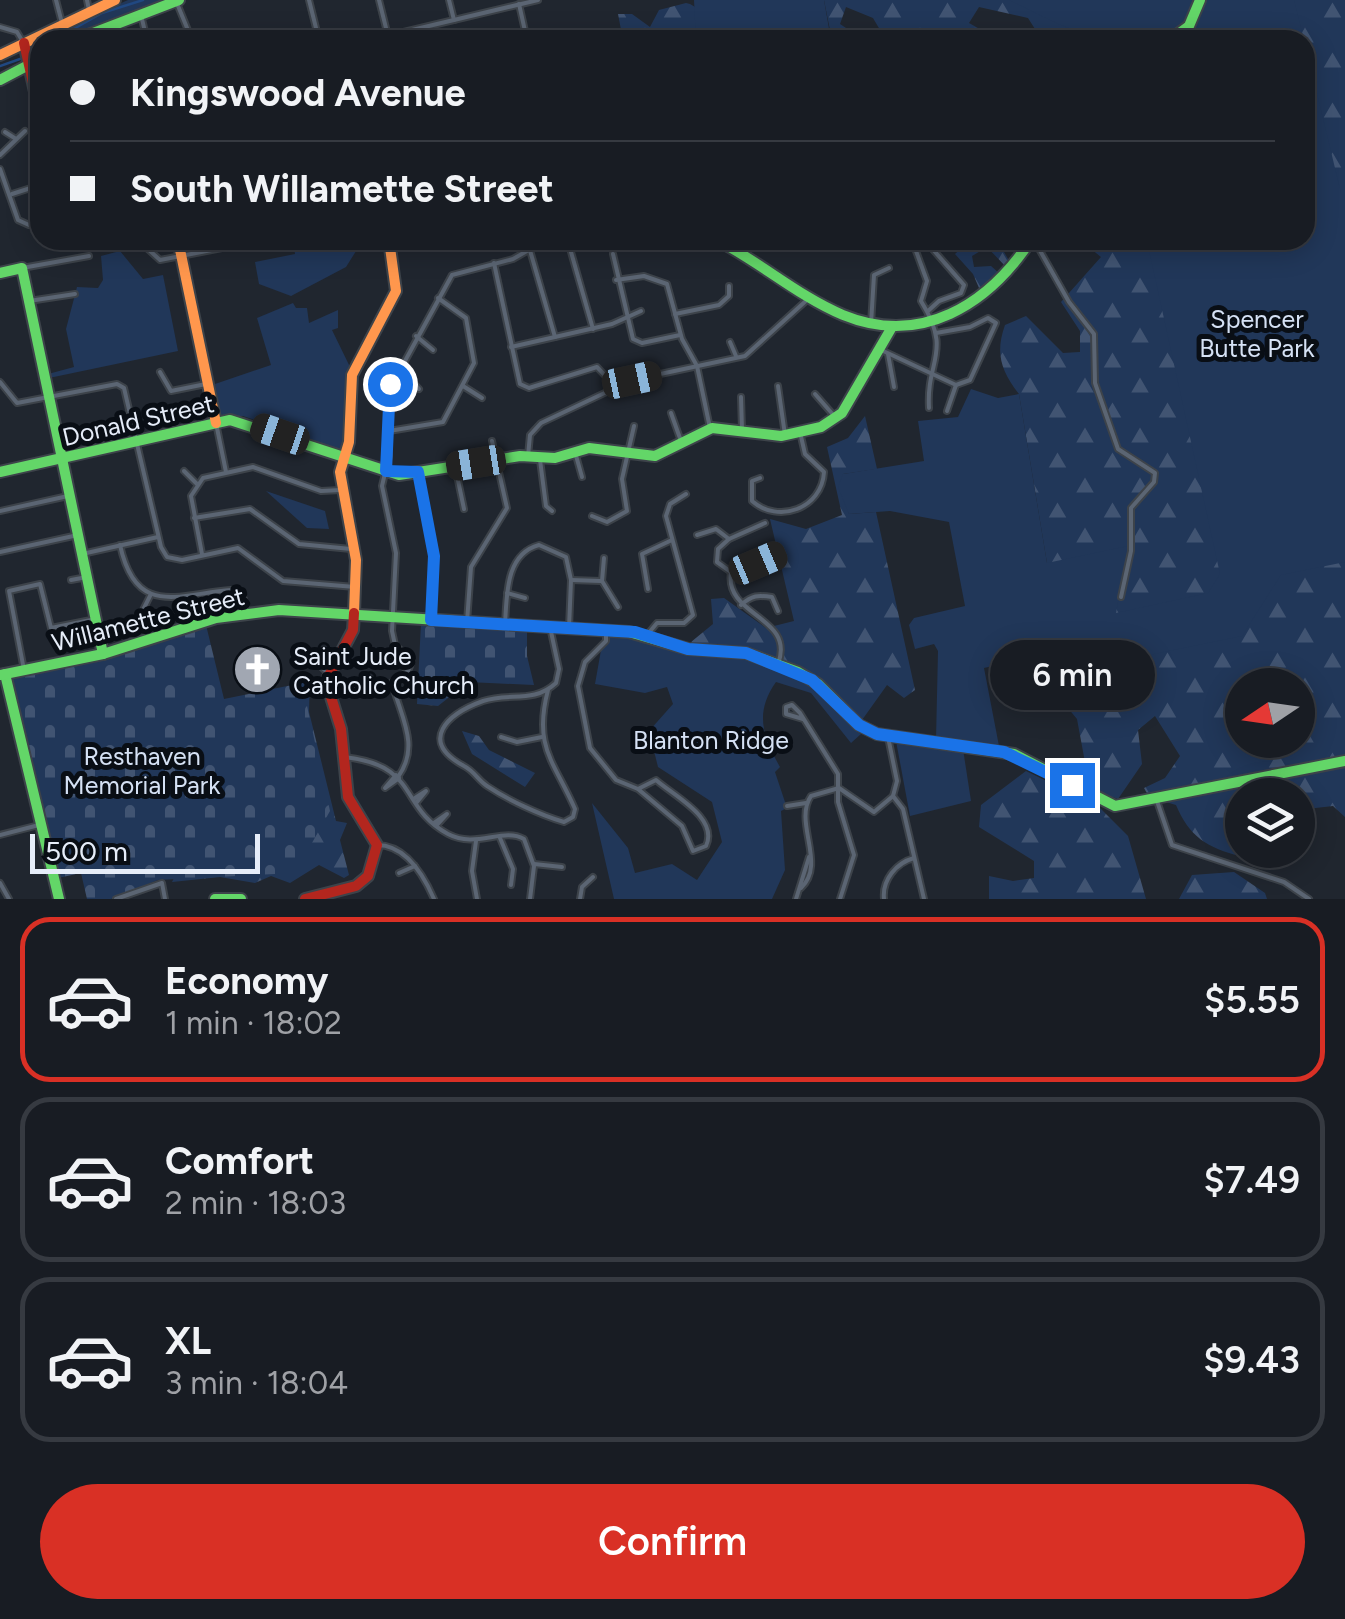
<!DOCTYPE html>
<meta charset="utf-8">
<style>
:root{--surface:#181c23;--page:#252930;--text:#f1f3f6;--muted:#9fa1a6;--line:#363a41;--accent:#d93025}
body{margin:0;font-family:Figtree,sans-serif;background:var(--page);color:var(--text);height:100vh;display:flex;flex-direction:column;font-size:38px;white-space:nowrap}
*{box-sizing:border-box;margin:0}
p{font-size:32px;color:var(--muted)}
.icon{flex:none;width:55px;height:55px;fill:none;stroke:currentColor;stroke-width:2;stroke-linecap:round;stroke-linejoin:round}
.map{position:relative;height:899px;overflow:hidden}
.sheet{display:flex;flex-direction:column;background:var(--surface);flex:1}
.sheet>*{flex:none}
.hud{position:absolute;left:30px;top:30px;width:1285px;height:220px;border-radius:30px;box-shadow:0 5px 25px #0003,0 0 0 2px var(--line);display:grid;align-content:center;height:220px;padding:0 40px;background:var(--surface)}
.needle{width:65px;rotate:257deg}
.tools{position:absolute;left:1225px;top:668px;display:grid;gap:20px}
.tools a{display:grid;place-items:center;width:90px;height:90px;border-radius:50%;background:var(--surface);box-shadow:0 5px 25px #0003,0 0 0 2px var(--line);font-size:50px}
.scale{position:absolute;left:30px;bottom:25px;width:230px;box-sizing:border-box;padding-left:10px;border:5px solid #e6edf9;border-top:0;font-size:28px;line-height:35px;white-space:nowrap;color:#e6edf9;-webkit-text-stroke:8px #090e15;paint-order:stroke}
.end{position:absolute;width:45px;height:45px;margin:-22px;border:12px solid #1a73e8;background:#fff;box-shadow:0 0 0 5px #fff}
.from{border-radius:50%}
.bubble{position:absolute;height:70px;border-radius:35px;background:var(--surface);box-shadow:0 5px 25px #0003,0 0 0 2px var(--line);font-size:32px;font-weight:600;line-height:70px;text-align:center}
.car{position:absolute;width:30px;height:60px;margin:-30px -15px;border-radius:12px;box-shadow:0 0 8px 2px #0007;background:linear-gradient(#222 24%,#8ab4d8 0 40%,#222 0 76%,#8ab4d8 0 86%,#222 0)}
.hud b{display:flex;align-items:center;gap:35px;height:95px;font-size:38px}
.hud b+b{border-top:2px solid var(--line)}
.hud i{width:25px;height:25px;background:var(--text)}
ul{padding:18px 0 0;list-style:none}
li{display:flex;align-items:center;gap:30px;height:165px;margin:0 20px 15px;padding:0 20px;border:5px solid var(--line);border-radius:30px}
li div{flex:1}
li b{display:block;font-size:38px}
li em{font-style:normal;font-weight:600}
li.on{border-color:var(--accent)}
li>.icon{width:90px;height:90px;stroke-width:1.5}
.button{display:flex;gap:20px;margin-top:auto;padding:20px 40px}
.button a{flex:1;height:115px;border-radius:60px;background:var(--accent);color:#fff;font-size:40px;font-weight:600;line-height:115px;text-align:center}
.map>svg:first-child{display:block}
.forest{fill:url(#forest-firs);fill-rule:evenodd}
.cemetery{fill:url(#cemetery-stones)}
.green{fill:#213759}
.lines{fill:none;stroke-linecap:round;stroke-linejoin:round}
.stream{stroke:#204881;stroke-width:2.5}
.street-casing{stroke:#3d434a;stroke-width:8}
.fast-casing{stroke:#3d434a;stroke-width:14}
.slow-casing{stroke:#3d434a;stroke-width:14}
.jam-casing{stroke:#3d434a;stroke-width:14}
.street{stroke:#5b6573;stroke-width:4}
.fast{stroke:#63d668;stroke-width:10}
.slow{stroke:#ff974d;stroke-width:10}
.jam{stroke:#b3261e;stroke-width:10}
.route{stroke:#1a73e8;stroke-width:12}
.labels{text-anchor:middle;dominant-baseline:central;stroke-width:10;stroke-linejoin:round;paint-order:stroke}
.park-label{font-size:25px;fill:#d5e1f4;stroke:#090e15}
.street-label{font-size:25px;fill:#e6edf9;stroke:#090e15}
.poi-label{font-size:25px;fill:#e6edf9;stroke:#090e15;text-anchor:start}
</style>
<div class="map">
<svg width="1345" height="899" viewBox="0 0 1345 899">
<defs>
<pattern id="forest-firs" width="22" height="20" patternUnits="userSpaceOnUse" patternTransform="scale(2.5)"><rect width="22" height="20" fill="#213759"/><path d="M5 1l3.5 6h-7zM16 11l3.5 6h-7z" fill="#415472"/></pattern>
<pattern id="cemetery-stones" width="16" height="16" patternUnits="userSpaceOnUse" patternTransform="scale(2.5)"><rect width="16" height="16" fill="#213759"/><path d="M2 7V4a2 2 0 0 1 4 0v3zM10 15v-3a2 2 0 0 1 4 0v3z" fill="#415472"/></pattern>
</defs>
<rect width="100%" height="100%" fill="#20262f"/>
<g class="forest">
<path d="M824 0H1195C1182 60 1088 40 1042 40L1028 18 979 7 969 23 999 40H886L873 18 846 7 840 24 864 40H839L831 35Z"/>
<path d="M1205 0H1345V817L1333 806 1298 810V795H1242V850H1246L1240 856C1207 848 1189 836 1176 805L1149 797 1144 788 1165 778 1180 756 1155 716 1138 730 1142 764 1118 799 1090 789 1077 719 1053 690 1040 655 1047 563 1019 394C1001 371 995 353 1005 325L1026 316 1063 353 1080 352V331L1061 302 1101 257 1080 240H1305V40H1182L1203 15ZM1242 685H1298V740H1242Z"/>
<polygon points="686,3 690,4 750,40 623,40 618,14 632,14 650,27 659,10"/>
<polygon points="971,240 997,240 1011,264 1007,268 987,247 972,256 974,267 991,266 1001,275 982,295 973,274 955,254"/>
<polygon points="865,416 877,469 843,474 849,514 876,512 915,690 904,698 887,685 862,720 816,682 695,650 691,642 713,624 711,599 724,598 766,628 794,621 770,519 806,529 842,515 827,447 848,438"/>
<polygon points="310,676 309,712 336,821 347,823 340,840 349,875 344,878 319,865 290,883 271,876 255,883 220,877 172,882 252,723 221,702 299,686"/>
<polygon points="462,731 479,736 489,750 535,773 525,787 472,754"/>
<polygon points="1026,771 1098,806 1128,836 1146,899 989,899 989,876 1013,881 1034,878 1034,861 979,827 981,805"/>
<polygon points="1234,872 1265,893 1267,899 1179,899 1192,875"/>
</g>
<g class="cemetery">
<polygon points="421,623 527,632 527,656 534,685 469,682 467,696 452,695 438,706 417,704"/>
<polygon points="206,625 224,699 302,683 330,811 295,873 158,880 111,899 87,899 81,873 58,878 8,678 96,659"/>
</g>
<g class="green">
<polygon points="128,0 170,0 68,40 40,40 40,55 31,56 32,43"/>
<polygon points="694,0 824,0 831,40 696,40"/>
<path d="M1009 0H1195L1179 30C1106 55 1074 31 1009 0Z"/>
<polygon points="1205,0 1294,0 1304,40 1205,40 1197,25"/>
<polygon points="1305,44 1341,193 1345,193 1345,562 1281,575 1242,636 1066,672 1061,651 984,668 999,746 936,739 938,651 934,644 915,649 909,625 914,618 965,606 949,522 890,511 849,514 838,487 843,474 924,461 918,421 958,417 971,389 998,398 1019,394 1047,563 1128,546 1116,613 1208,593 1220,574 1147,241 1305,240"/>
<polygon points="293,240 334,240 336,245 363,240 346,267 291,296 259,284 255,262 295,254"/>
<polygon points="120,251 143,279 163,275 178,351 49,378 48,374 74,367 66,329 77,287 98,288 103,280 101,256"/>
<polygon points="293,303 296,308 307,308 309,323 338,310 338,328 332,330 351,369 343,451 243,416 221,416 215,384 271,365 257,318"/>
<polygon points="266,491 325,511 329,529 307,528"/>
<path d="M613 633C640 635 661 648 688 652 729 658 770 656 807 679 829 692 842 717 861 734L851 743 811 693 776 682C754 713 763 737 780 767L775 772 787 808 781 811 785 870 772 899H614L592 803 628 848 635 873 672 864 697 880 722 842 712 802 658 767 649 731 673 704 667 687 645 693 595 684 601 650Z"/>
<polygon points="896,741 963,749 971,801 910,816"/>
</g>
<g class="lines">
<g class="stream">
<polyline points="54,40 102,13 143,0"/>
<polyline points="0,66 20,59"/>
</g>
<defs>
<g id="street">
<polyline points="56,0 62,23"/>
<polyline points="87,0 89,10"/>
<polyline points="309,0 319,40"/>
<polyline points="379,0 388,36"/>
<polyline points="449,0 454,20"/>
<polyline points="176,1 192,40"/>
<polyline points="519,4 527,40"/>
<polyline points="141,15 147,40"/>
<polyline points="0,27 17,32 23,42"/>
<polyline points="370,40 538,0"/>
<polyline points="38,119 40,117"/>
<polyline points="5,132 16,139"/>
<polyline points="0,155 25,131"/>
<polyline points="0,169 18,220 29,225 40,222"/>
<polyline points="12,194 40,185"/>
<polyline points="138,240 160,260 264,240"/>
<polyline points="527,240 555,337"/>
<polyline points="561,240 569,245 593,329"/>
<polyline points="1034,240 1069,302 1094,334 1095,383 1118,449 1155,473 1154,482 1131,508 1131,551 1121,597"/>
<polyline points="613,254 633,339 642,343 680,335"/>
<polyline points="494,263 520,384 529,388 597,367 616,387"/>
<polyline points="22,268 89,256"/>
<polyline points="616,280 644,276 667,284 682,339 697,366 710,428"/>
<polyline points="29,301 75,294"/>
<path d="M928 311 939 301 961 293 964 285 929 245 924 244 916 251 927 281 921 301C953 353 926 359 929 408"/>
<polyline points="675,314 719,305 729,296 729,286"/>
<polyline points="871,324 874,275 889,268"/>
<polyline points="936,333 970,327 988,318 996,323 970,380 956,385"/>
<polyline points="416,336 433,350"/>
<polyline points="730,342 736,356"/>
<polyline points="511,347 612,324 641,311"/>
<polyline points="879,349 956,385 947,411"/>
<polyline points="888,354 894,387"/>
<polyline points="399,368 419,389"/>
<polyline points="160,372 171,391 206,384"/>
<polyline points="0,382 17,403 117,384 124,388 161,547 167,557 182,560 238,548 283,581 355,587"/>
<polyline points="463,386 482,398"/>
<polyline points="778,386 785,435"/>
<polyline points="815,394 836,418"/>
<polyline points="741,397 742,430"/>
<polyline points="671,413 681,441"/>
<polyline points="216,423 226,472"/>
<polyline points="389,431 443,422 474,363 466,318 438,298"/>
<polyline points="575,452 582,477"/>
<polyline points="528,456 530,435 541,423 632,380 745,356 808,299"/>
<polyline points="540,460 546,506 552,511"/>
<polyline points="455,466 464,509"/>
<polyline points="184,471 197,484"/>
<polyline points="418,473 434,556 431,620"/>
<path d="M760 478 752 481V501C778 524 822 509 824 472L805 454 800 432"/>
<polyline points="0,511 68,496"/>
<polyline points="592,516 607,522 627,511 622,479 634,426"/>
<polyline points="194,518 250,509 299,544 351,549"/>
<polyline points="697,535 716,529 729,539"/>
<path d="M120 545C136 618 178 594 231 590L244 599 247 613"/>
<polyline points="0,552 78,535"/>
<polyline points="82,554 158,537"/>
<polyline points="202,554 191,496 203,478 253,467 321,491 341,490"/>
<polyline points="604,558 602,581 618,607"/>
<path d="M731 572C724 617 796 616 778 664"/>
<polyline points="731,572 717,562 718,549 729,539 765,523"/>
<polyline points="731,572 777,555"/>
<polyline points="71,580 87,577"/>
<polyline points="571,580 601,581"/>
<polyline points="648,589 642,554 672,540"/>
<polyline points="507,593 525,598"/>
<path d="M741 605C752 595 758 595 772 597L778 611"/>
<polyline points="141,614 151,594"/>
<polyline points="467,622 471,567 507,508 492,441"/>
<path d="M505 624C507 596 505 554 539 545L566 557 571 580 569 628"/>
<path d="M606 631V641L585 662 578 686 590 748 616 780 638 789 682 826 693 851 706 846C719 818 674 796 656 780L638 789"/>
<polyline points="647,635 657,623 684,623 693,615 666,516 670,504 686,494"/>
<polyline points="24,670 9,591 40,584 51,628 96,619"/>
<polyline points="328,673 314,660 331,666"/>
<path d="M548 690C533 747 554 761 575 809L573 817 564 822C540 815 508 800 487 786 478 780 474 771 464 766 418 741 447 714 483 701 510 692 533 704 556 683L559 669 550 627"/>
<polyline points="803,719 786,714 786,707 792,705 800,713 838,774 838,802 854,855 840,899"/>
<polyline points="501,737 517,742 542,737"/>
<polyline points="888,737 897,781 893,796 903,809 924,899"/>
<path d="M344 757C420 765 398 807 448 834 476 849 503 827 524 839L534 866 530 899"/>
<polyline points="396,775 385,788 399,778"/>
<path d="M398 777C421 745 400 716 392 682L408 671 412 661 395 645 392 631 396 553 382 486 389 456 388 392 452 275 513 259 546 240"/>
<polyline points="415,798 426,791 417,802"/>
<polyline points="1157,801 1172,845 1284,882 1309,899"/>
<polyline points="787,806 806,803"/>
<polyline points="434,823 447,814 437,825"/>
<polyline points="0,835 39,825"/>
<polyline points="500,838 513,869 511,885"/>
<polyline points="476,841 472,871 477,899"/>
<path d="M377 845C406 845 424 876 434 899"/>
<polyline points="534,864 562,867"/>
<polyline points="399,873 415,866"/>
<polyline points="0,883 9,899"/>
<path d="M801 888C827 864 793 822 811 796L839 788 874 812 893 796"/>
<polyline points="116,899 162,883 165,899"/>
<polyline points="580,899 582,887 593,877"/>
<polyline points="796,899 809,857"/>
<path d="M884 899C882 880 896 863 914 858"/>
</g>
<g id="fast">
<polyline points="75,40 179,0"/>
<polyline points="1170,40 1189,26 1200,0"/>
<polyline points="0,80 40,59"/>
<path d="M717 240C760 262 798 296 843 315 921 347 988 305 1031 240"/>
<polyline points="0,273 22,268 103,654"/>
<polyline points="0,472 230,420 399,475 520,456 555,458 589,448 655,456 712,428 781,436 821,427 842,413 892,327"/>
<polyline points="5,674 59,899"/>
<polyline points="0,675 103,654 216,618 279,610 629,632 688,649 746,653 798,672 818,684 859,725 877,734 1014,754 1115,806 1345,761"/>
<polyline points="215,899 241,899"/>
</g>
<g id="slow">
<polyline points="0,55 115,0"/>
<polyline points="178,240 216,423"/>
<polyline points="354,613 356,560 340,472 349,442 352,375 396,291 389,240"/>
</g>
<g id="jam">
<polyline points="24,43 40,114"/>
<polyline points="305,899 356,886 368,876 377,845 348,797 341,729 326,681 353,630 354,613"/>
</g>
</defs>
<use href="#street" class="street-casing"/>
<use href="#fast" class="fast-casing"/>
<use href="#slow" class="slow-casing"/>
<use href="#jam" class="jam-casing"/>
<use href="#street" class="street"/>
<use href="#fast" class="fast"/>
<use href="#slow" class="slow"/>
<use href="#jam" class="jam"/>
</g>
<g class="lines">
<polyline class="route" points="390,384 386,471 418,472 434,556 431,620 635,632 688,649 746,653 812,680 859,725 877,734 1004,752 1072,785"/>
</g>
<defs>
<symbol id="church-disc" viewBox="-11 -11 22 22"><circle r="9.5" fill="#a1a7b2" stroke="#090e15"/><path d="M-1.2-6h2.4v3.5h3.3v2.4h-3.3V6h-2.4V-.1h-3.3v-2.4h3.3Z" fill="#fff"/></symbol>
</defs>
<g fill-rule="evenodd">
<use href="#church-disc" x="230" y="642" width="55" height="55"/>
</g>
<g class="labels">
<g class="park-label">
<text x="1257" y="319">Spencer<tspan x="1257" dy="29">Butte Park</tspan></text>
<text x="711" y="740">Blanton Ridge</text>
<text x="142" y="756">Resthaven<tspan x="142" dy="29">Memorial Park</tspan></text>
</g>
<g class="street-label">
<text transform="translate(138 420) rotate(-13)">Donald Street</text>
<text transform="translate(148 619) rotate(-14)">Willamette Street</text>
</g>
<g class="poi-label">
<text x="293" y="656">Saint Jude<tspan x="293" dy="29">Catholic Church</tspan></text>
</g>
</g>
</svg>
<div class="tools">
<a><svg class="needle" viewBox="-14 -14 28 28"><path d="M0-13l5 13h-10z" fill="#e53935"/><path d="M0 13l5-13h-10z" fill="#9fa1a6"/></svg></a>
<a><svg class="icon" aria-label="layers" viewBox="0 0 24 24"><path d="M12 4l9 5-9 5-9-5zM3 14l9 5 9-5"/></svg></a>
</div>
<div class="scale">500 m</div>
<i class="end from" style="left:390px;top:384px"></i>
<i class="end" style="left:1072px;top:785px"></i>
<div class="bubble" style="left:990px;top:640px;width:165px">6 min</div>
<i class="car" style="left:632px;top:380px;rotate:78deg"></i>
<i class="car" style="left:280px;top:434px;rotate:289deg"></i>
<i class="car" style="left:476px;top:463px;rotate:261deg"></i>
<i class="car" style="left:758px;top:563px;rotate:67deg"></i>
<div class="hud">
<b><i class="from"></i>Kingswood Avenue</b>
<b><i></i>South Willamette Street</b>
</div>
</div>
<section class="sheet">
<ul>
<li class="on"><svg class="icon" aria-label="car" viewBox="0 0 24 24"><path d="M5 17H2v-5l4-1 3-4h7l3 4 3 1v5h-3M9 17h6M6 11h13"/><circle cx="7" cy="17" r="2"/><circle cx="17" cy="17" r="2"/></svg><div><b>Economy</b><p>1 min · 18:02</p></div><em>$5.55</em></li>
<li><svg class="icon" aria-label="car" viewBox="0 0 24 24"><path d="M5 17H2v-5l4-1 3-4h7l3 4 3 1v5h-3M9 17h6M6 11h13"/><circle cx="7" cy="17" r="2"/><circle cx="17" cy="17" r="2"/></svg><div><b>Comfort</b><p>2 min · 18:03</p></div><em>$7.49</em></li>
<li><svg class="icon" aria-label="car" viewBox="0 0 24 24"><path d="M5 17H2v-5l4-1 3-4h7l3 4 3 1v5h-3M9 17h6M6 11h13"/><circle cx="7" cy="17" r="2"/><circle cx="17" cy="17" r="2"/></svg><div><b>XL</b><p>3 min · 18:04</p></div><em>$9.43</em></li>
</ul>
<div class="button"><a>Confirm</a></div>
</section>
